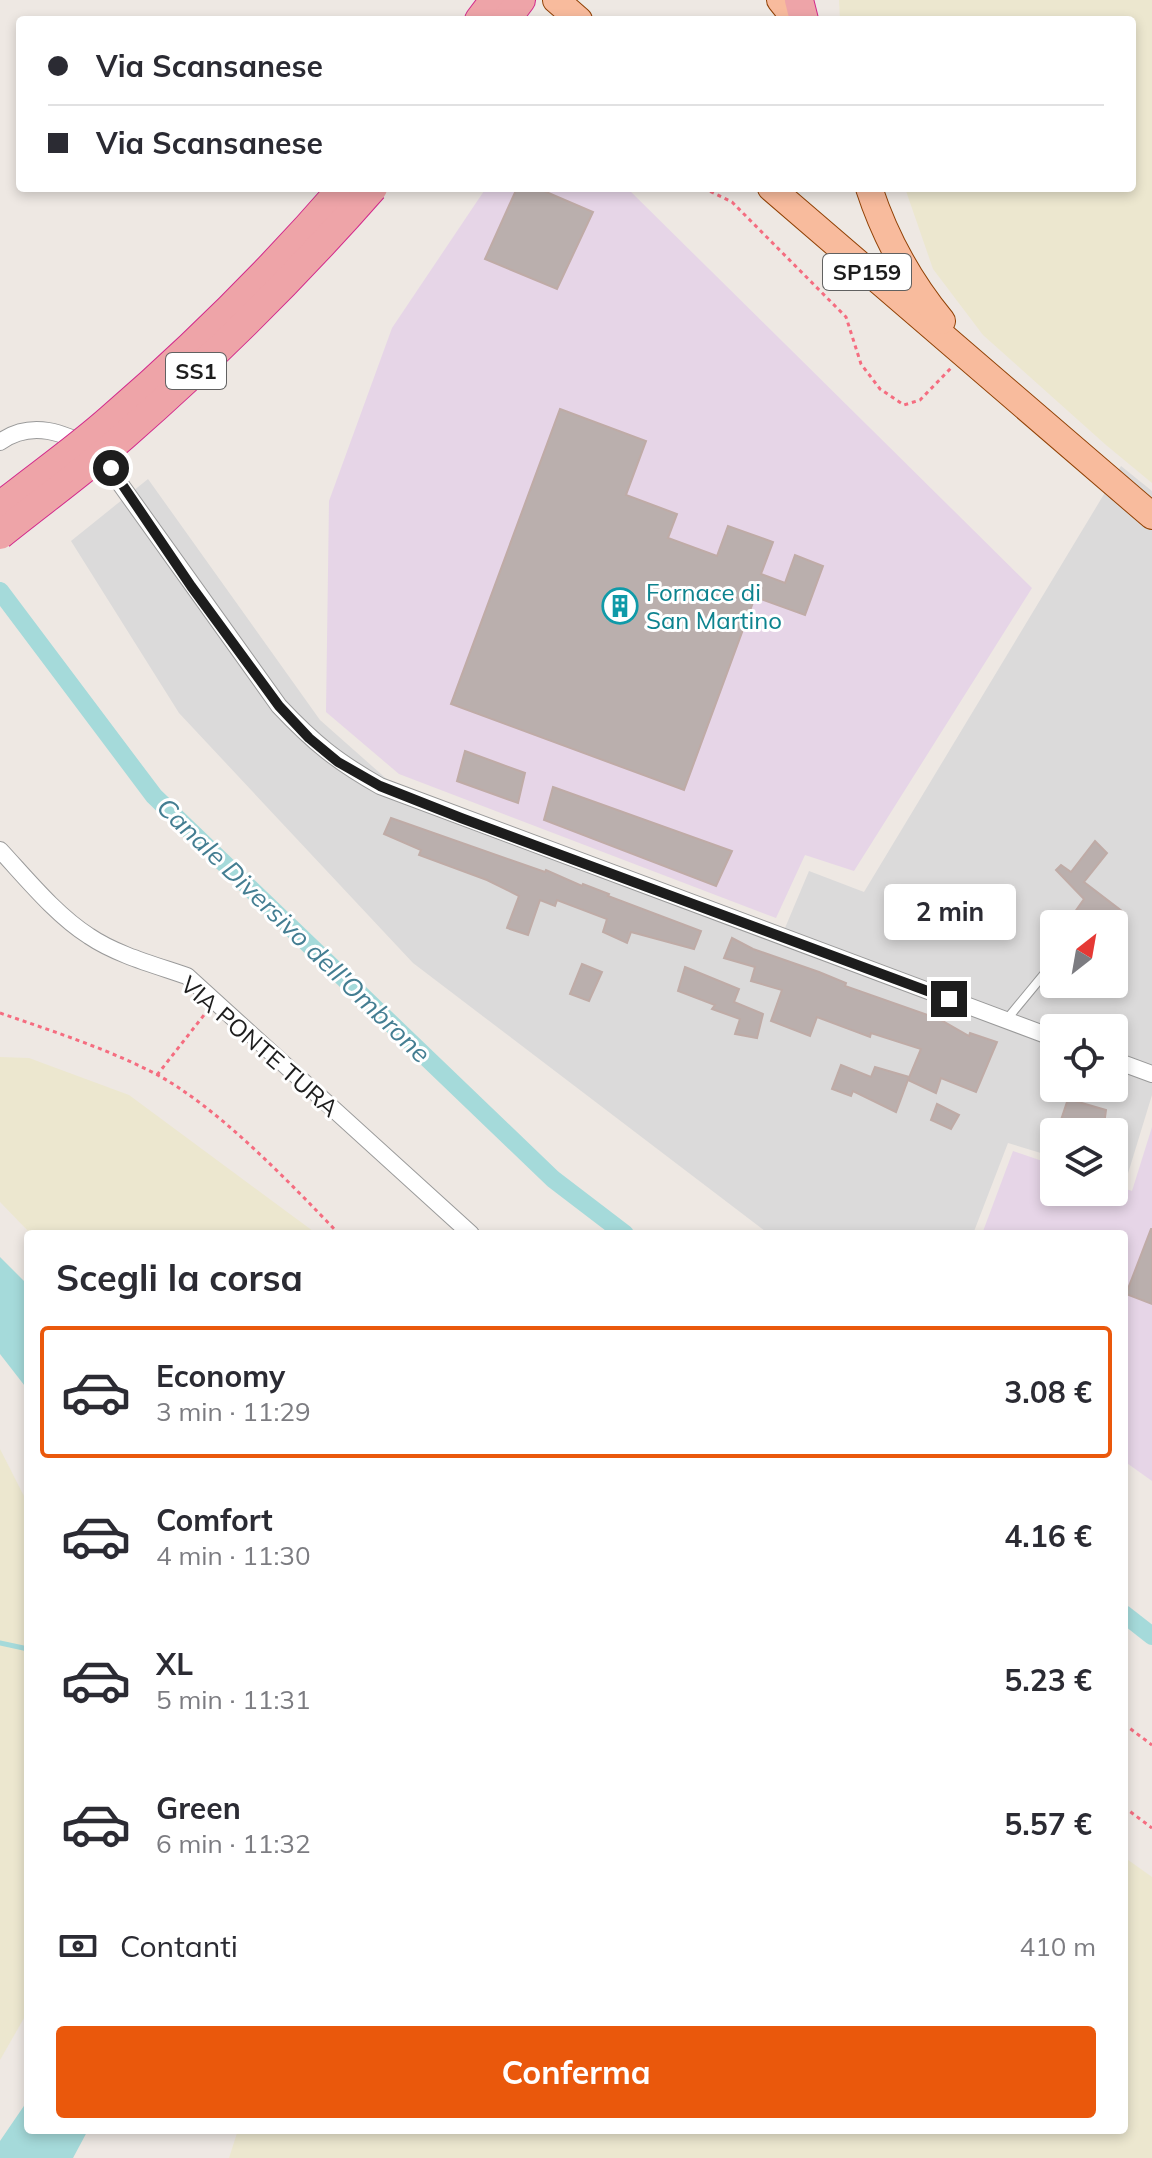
<!DOCTYPE html>
<html lang="it">
<meta charset="utf-8">
<style>
:root{--surface:#fff;--page:#f7f7f7;--text:#2b2b33;--muted:#7c7c81;--line:#e1e1e2;--accent:#ea580c}
body{margin:0;font-family:Mulish,sans-serif;background:var(--page);color:var(--text);height:100vh;display:flex;flex-direction:column;font-size:30px;white-space:nowrap}
*{box-sizing:border-box;margin:0}
p{font-size:26px;color:var(--muted)}
.icon{flex:none;width:44px;height:44px;fill:none;stroke:currentColor;stroke-width:2;stroke-linecap:round;stroke-linejoin:round}
.map{position:relative;flex:1;overflow:hidden}
.panel{position:absolute;left:24px;top:1230px;width:1104px;height:904px;display:flex;flex-direction:column;background:var(--surface);border-radius:8px;box-shadow:0 4px 12px #0003}
.panel>*{flex:none}
.top-card{position:absolute;left:16px;top:16px;width:1120px;height:176px;border-radius:8px;box-shadow:0 4px 12px #0003;display:grid;align-content:center;height:176px;padding:0 32px;background:var(--surface)}
.needle{width:52px;rotate:31deg}
.buttons{position:absolute;left:1040px;top:910px;display:grid;gap:16px}
.buttons a{display:grid;place-items:center;width:88px;height:88px;border-radius:8px;background:var(--surface);box-shadow:0 4px 12px #0003;font-size:40px}
.end{position:absolute;width:36px;height:36px;margin:-18px;border:10px solid #1d1d1d;background:#fff;box-shadow:0 0 0 4px #fff}
.from{border-radius:50%}
.bubble{position:absolute;height:56px;border-radius:8px;background:var(--surface);box-shadow:0 4px 12px #0003;font-size:26px;font-weight:700;line-height:56px;text-align:center}
.top-card b{display:flex;align-items:center;gap:28px;height:76px;font-size:30px}
.top-card b+b{border-top:2px solid var(--line)}
.top-card i{width:20px;height:20px;background:var(--text)}
ul{padding:0;list-style:none}
li{display:flex;align-items:center;gap:24px;height:132px;margin:0 16px 12px;padding:0 16px;border:4px solid transparent;border-radius:8px}
li div{flex:1}
li b{display:block;font-size:30px}
li em{font-style:normal;font-weight:700}
li.selected{border-color:var(--accent)}
li>.icon{width:72px;height:72px;stroke-width:1.5}
h2{padding:0 32px;font-size:36px;line-height:96px}
.pay{display:flex;align-items:center;gap:20px;height:88px;padding:0 32px;font-size:30px}
.pay p{margin-inline-start:auto}
.button{display:flex;gap:16px;margin-top:auto;padding:16px 32px}
.button a{flex:1;height:92px;border-radius:8px;background:var(--accent);color:#fff;font-size:32px;font-weight:700;line-height:92px;text-align:center}
.map>svg:first-child{display:block}
.residential{fill:#dbdada;fill-rule:evenodd}
.industrial{fill:#e6d5e7}
.farmland{fill:#ece7cf}
.water{fill:#a5dada}
.lines{fill:none;stroke-linecap:round;stroke-linejoin:round}
.stream{stroke:#a5dada;stroke-width:5}
.canal{stroke:#a5dada;stroke-width:18}
.building{fill:#baafad;stroke:#bfaba6;stroke-width:2}
.service-casing{stroke:#9a9a9a;stroke-width:10}
.minor-casing{stroke:#9a9a9a;stroke-width:18}
.primary-casing{stroke:#914105;stroke-width:28}
.trunk-casing{stroke:#d2298c;stroke-width:30}
.path{stroke:#f56d80;stroke-width:3;stroke-dasharray:4 4;stroke-linecap:butt}
.service{stroke:#fff;stroke-width:8}
.minor{stroke:#fff;stroke-width:16}
.primary{stroke:#f8bb9d;stroke-width:26}
.trunk{stroke:#eea4a8;stroke-width:28}
.trunk-bridge-casing{stroke:#d2298c;stroke-width:30;stroke-linecap:butt}
.trunk-bridge{stroke:#eea4a8;stroke-width:28}
.route{stroke:#1d1d1d;stroke-width:10}
.labels{text-anchor:middle;dominant-baseline:central;stroke-width:6;stroke-linejoin:round;paint-order:stroke}
.shield{fill:#fff;stroke:#616161;stroke-width:2}
.shield-label{font-size:22px;font-weight:bold;fill:#1d1d1d}
.culture-label{font-size:24px;fill:#0d838f;stroke:#fff;text-anchor:start}
.street-label{font-size:24px;fill:#1d1d1d;stroke:#fff}
.water-label{font-size:26px;font-style:italic;fill:#447e92;stroke:#fff}
</style>
<div class="map">
<svg width="1152" height="2158" viewBox="0 0 1152 2158">
<rect width="100%" height="100%" fill="#eee8e3"/>
<path class="residential" d="M1121 466 1152 491V1095L1126 1180 1114 1176V1132H1054V1157L1008 1143 973 1234H769L413 963 179 713 71 541 148 479 320 720 390 782 785 928 809 871 864 892ZM1054 924H1114V984H1054ZM1054 1028H1114V1088H1054Z"/>
<g class="industrial">
<polygon points="486,188 627,188 1032,588 854,871 805,855 776,918 399,774 326,712 329,501 392,328"/>
<polygon points="1152,1127 1152,1481 1124,1461 1124,1234 982,1234 1013,1151 1054,1165 1054,1192 1114,1192 1114,1185 1132,1191"/>
</g>
<g class="farmland">
<polygon points="839,0 1152,0 1152,483 1106,445 983,335 933,269 905,188 1132,188 1132,20 840,20"/>
<polygon points="0,1057 29,1058 129,1095 317,1234 31,1234 0,1202"/>
<polygon points="0,1449 28,1504 28,2011 0,2060"/>
<polygon points="1124,1857 1152,1877 1152,2158 229,2158 238,2130 1124,2130"/>
</g>
<g class="water">
<polygon points="0,1257 28,1285 28,1390 0,1354"/>
<polygon points="28,2100 28,2130 88,2130 73,2158 0,2158 0,2141"/>
</g>
<g class="lines">
<polyline class="stream" points="0,1643 28,1649"/>
<g class="canal">
<polyline points="0,591 154,796 553,1179 625,1234"/>
<polyline points="1124,1614 1152,1636"/>
</g>
</g>
<g class="building">
<polygon points="517,188 537,188 593,212 557,289 485,259"/>
<polygon points="560,409 646,441 626,495 677,514 668,538 717,556 728,526 773,542 761,574 785,583 795,555 823,566 805,615 755,597 684,790 451,704"/>
<polygon points="465,751 525,773 518,803 457,781"/>
<polygon points="553,787 732,851 716,886 544,820"/>
<polygon points="391,818 545,872 546,870 582,886 583,884 609,894 608,896 701,931 694,949 631,932 627,943 603,932 607,919 557,900 555,906 540,900 528,935 507,928 519,896 487,880 419,855 421,850 384,834"/>
<polygon points="1095,841 1107,853 1084,882 1123,912 1112,924 1084,924 1072,916 1084,899 1056,870 1061,865 1071,872"/>
<polygon points="732,938 753,949 819,972 846,983 845,986 939,1019 969,1036 970,1033 997,1042 976,1092 941,1078 936,1093 908,1080 921,1049 871,1033 870,1037 817,1017 810,1036 771,1021 782,990 751,981 755,967 724,958"/>
<polygon points="582,964 602,972 589,1001 570,994"/>
<polygon points="685,967 739,989 734,1002 763,1014 757,1038 735,1034 740,1019 712,1009 715,1005 678,991"/>
<polygon points="841,1065 871,1077 875,1067 909,1077 896,1112 853,1091 851,1096 832,1089"/>
<polygon points="1068,1099 1106,1110 1103,1132 1057,1132"/>
<polygon points="937,1104 959,1115 951,1129 931,1120"/>
<polygon points="1151,1229 1152,1229 1152,1304 1126,1294"/>
</g>
<g class="lines">
<defs>
<polyline id="service" points="1007,1019 1054,962"/>
<g id="minor">
<path d="M0 442C32 419 65 433 96 450L279 706C314 743 336 761 380 786L1054 1038"/>
<path d="M0 850C26 878 56 915 89 936 117 955 155 965 187 976L471 1234"/>
<polyline points="1114,1060 1152,1074"/>
</g>
<g id="primary">
<polyline points="556,0 579,20"/>
<polyline points="780,0 796,20"/>
<polyline points="771,188 1152,516"/>
<path d="M869 188C885 237 909 281 942 321"/>
</g>
<g id="trunk">
<polyline points="799,0 804,20"/>
<polyline points="479,20 494,0"/>
<polyline points="506,20 521,0"/>
</g>
</defs>
<use href="#service" class="service-casing"/>
<use href="#minor" class="minor-casing"/>
<use href="#primary" class="primary-casing"/>
<use href="#trunk" class="trunk-casing"/>
<g class="path">
<polyline points="703,188 732,202 846,317 861,364 880,389 904,405 920,400 951,368"/>
<path d="M0 1013C52 1031 105 1048 154 1073 217 1106 289 1182 339 1234"/>
<polyline points="157,1075 204,1015"/>
<polyline points="1124,1724 1152,1745"/>
<polyline points="1124,1807 1152,1828"/>
</g>
<use href="#service" class="service"/>
<use href="#minor" class="minor"/>
<use href="#primary" class="primary"/>
<use href="#trunk" class="trunk"/>
<defs>
<g id="trunk-bridge">
<path d="M0 506C36 477 75 450 110 419 192 348 271 270 342 188"/>
<path d="M0 535C41 502 84 471 124 436 212 359 295 277 373 188"/>
</g>
</defs>
<use href="#trunk-bridge" class="trunk-bridge-casing"/>
<use href="#trunk-bridge" class="trunk-bridge"/>
</g>
<g class="lines">
<polyline class="route" points="111,468 191,586 279,706 309,738 338,762 380,786 461,818 949,999"/>
</g>
<defs>
<symbol id="building-ring" viewBox="-11 -11 22 22"><circle r="9.5" fill="#fff" stroke="#0f9aa8" stroke-width="1.5"/><path d="M-4-6H4V6H1V3H-1V6H-4ZM-2.5-4.3h1.7v1.8h-1.7ZM.8-4.3h1.7v1.8H.8ZM-2.5-1h1.7V.8h-1.7ZM.8-1h1.7V.8H.8Z" fill="#0f9aa8"/></symbol>
</defs>
<g fill-rule="evenodd">
<use href="#building-ring" x="600" y="586" width="40" height="40"/>
</g>
<g class="labels">
<g class="shield">
<rect x="823" y="254" width="88" height="36" rx="6"/>
<rect x="166" y="353" width="60" height="36" rx="6"/>
</g>
<g class="shield-label">
<text x="867" y="272">SP159</text>
<text x="196" y="371">SS1</text>
</g>
<g class="culture-label">
<text x="646" y="592">Fornace di<tspan x="646" dy="28">San Martino</tspan></text>
</g>
<g class="street-label">
<text transform="translate(260 1046) rotate(41)">VIA PONTE TURA</text>
</g>
<g class="water-label">
<text transform="translate(294 930) rotate(44)">Canale Diversivo dell'Ombrone</text>
</g>
</g>
</svg>
<div class="buttons">
<a><svg class="needle" viewBox="-14 -14 28 28"><path d="M0-13l5 13h-10z" fill="#e53935"/><path d="M0 13l5-13h-10z" fill="#7c7c81"/></svg></a>
<a><svg class="icon" aria-label="locate" viewBox="0 0 24 24"><circle cx="12" cy="12" r="6"/><path d="M12 2v4M12 18v4M2 12h4M18 12h4"/></svg></a>
<a><svg class="icon" aria-label="layers" viewBox="0 0 24 24"><path d="M12 4l9 5-9 5-9-5zM3 14l9 5 9-5"/></svg></a>
</div>
<i class="end from" style="left:111px;top:468px"></i>
<i class="end" style="left:949px;top:999px"></i>
<div class="bubble" style="left:884px;top:884px;width:132px">2 min</div>
<div class="top-card">
<b><i class="from"></i>Via Scansanese</b>
<b><i></i>Via Scansanese</b>
</div>
<section class="panel">
<h2>Scegli la corsa</h2>
<ul>
<li class="selected"><svg class="icon" aria-label="car" viewBox="0 0 24 24"><path d="M5 17H2v-5l4-1 3-4h7l3 4 3 1v5h-3M9 17h6M6 11h13"/><circle cx="7" cy="17" r="2"/><circle cx="17" cy="17" r="2"/></svg><div><b>Economy</b><p>3 min · 11:29</p></div><em>3.08 €</em></li>
<li><svg class="icon" aria-label="car" viewBox="0 0 24 24"><path d="M5 17H2v-5l4-1 3-4h7l3 4 3 1v5h-3M9 17h6M6 11h13"/><circle cx="7" cy="17" r="2"/><circle cx="17" cy="17" r="2"/></svg><div><b>Comfort</b><p>4 min · 11:30</p></div><em>4.16 €</em></li>
<li><svg class="icon" aria-label="car" viewBox="0 0 24 24"><path d="M5 17H2v-5l4-1 3-4h7l3 4 3 1v5h-3M9 17h6M6 11h13"/><circle cx="7" cy="17" r="2"/><circle cx="17" cy="17" r="2"/></svg><div><b>XL</b><p>5 min · 11:31</p></div><em>5.23 €</em></li>
<li><svg class="icon" aria-label="car" viewBox="0 0 24 24"><path d="M5 17H2v-5l4-1 3-4h7l3 4 3 1v5h-3M9 17h6M6 11h13"/><circle cx="7" cy="17" r="2"/><circle cx="17" cy="17" r="2"/></svg><div><b>Green</b><p>6 min · 11:32</p></div><em>5.57 €</em></li>
</ul>
<div class="pay"><svg class="icon" aria-label="cash" viewBox="0 0 24 24"><path d="M3 7h18v10H3z"/><circle cx="12" cy="12" r="2"/></svg>Contanti<p>410 m</p></div>
<div class="button"><a>Conferma</a></div>
</section>
</div>
